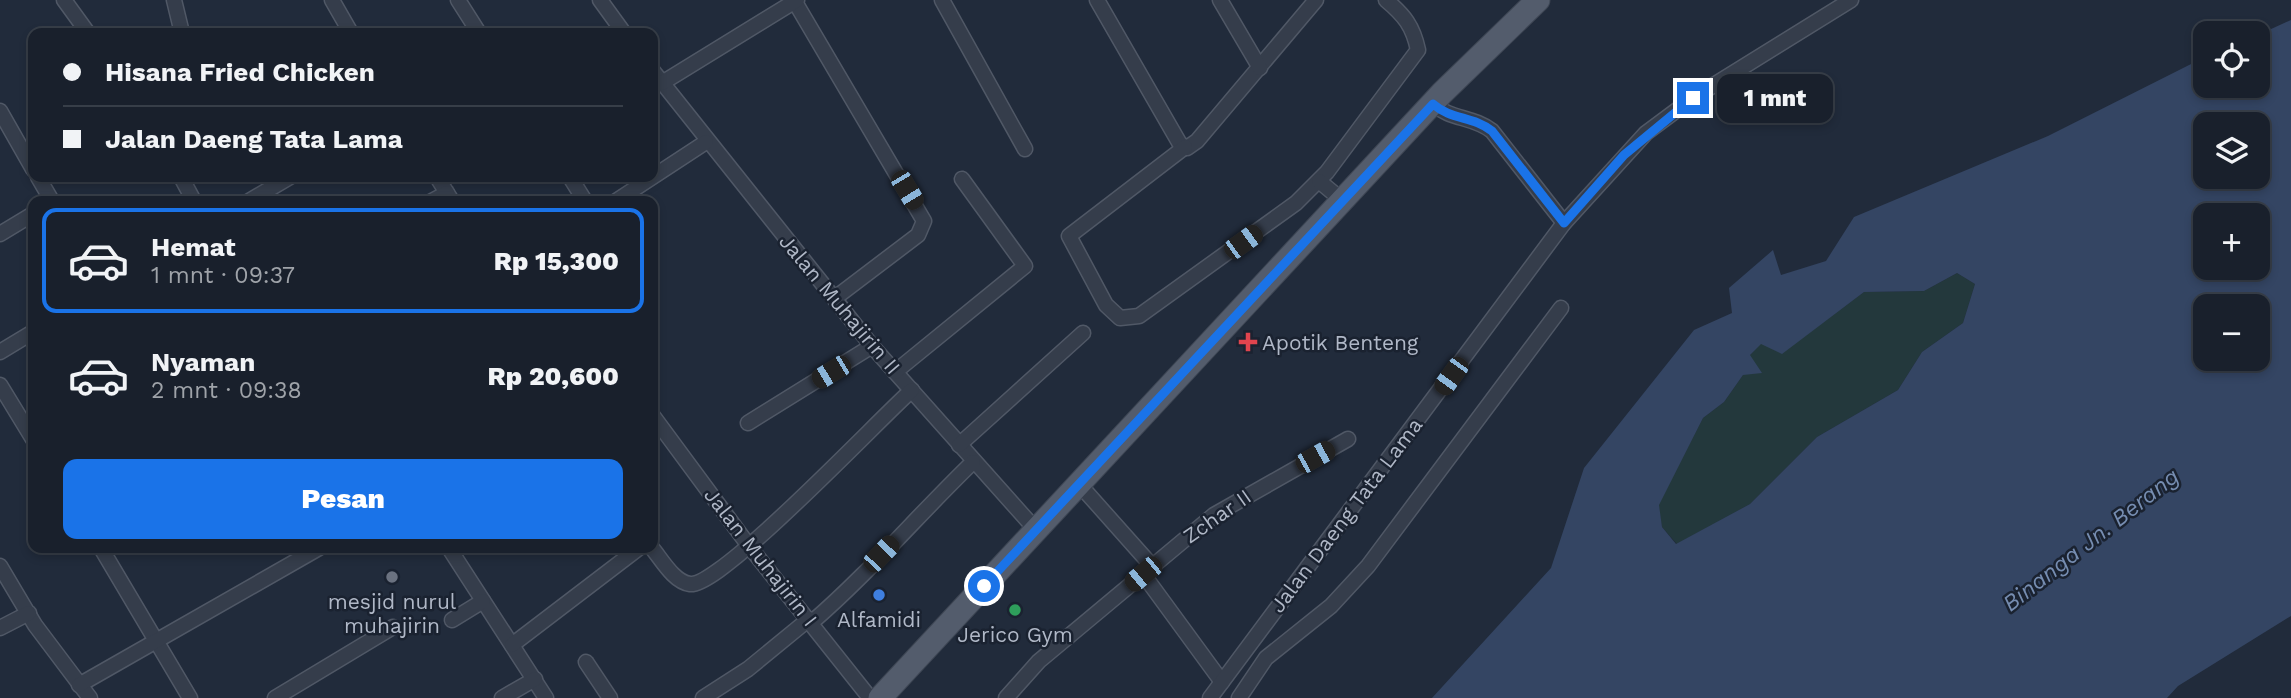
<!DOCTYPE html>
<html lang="id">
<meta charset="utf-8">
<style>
:root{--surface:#19202c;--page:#262d38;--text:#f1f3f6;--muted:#9fa3a9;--line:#373e48;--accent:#1a73e8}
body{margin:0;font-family:"Work Sans",sans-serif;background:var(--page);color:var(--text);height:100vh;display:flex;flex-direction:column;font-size:26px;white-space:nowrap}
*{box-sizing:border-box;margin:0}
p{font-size:23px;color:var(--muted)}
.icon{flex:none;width:38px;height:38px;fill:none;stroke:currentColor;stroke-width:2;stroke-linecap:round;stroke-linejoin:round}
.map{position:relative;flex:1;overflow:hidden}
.sheet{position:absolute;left:28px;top:196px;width:630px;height:357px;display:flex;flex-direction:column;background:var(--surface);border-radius:14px;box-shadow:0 4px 10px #0003,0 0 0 2px var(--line)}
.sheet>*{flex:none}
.guide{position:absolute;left:28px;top:28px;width:630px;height:154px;border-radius:14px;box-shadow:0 4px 10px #0003,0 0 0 2px var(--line);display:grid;align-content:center;height:154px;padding:0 35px;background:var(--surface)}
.tools{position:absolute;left:2193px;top:21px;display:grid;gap:14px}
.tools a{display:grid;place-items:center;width:77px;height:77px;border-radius:14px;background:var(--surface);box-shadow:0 4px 10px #0003,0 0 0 2px var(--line);font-size:35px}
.end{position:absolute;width:32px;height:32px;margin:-16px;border:9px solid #1a73e8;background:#fff;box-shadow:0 0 0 4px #fff}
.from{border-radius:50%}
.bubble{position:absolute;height:49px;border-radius:14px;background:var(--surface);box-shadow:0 4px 10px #0003,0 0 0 2px var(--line);font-size:23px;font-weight:800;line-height:49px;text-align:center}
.car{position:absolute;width:21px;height:42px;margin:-21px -10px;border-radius:9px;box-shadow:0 0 5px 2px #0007;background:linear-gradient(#222 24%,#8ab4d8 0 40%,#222 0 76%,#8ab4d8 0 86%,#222 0)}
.guide b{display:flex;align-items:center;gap:24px;height:66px;font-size:26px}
.guide b+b{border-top:2px solid var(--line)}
.guide i{width:18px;height:18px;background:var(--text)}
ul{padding:12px 0 0;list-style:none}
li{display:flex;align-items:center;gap:21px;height:105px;margin:0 14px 10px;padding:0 21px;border:4px solid transparent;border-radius:14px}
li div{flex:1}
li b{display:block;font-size:26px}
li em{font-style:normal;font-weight:800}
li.active{border-color:var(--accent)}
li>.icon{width:63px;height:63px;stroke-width:1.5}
.action{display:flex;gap:14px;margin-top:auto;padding:14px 35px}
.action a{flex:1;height:80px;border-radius:14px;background:var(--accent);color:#fff;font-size:28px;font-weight:800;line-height:80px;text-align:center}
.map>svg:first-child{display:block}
.green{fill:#23383c}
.water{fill:#344563;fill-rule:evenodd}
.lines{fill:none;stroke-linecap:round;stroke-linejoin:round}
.street-casing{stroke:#505866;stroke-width:17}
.primary-casing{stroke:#3e4654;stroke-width:25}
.street{stroke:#353d4b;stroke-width:14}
.primary{stroke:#535c6c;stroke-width:23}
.route{stroke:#1a73e8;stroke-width:9}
.health-dot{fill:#e0444e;stroke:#1a2230;stroke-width:2.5}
.worship-dot{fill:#6b7280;stroke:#1a2230;stroke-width:2.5}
.shop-dot{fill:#3f7fe0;stroke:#1a2230;stroke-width:2.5}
.leisure-dot{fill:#2e9e5b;stroke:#1a2230;stroke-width:2.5}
.labels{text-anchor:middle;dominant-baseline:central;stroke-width:5;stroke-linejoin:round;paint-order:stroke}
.street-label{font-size:21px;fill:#b0b8c7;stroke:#1a2230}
.poi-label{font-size:21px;fill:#b0b8c7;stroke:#1a2230}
.water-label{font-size:23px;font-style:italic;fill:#768db1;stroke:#1a2230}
</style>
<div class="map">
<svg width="2291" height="698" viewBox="0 0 2291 698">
<rect width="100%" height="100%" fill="#212b3b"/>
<polygon class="green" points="1957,273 1975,284 1963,323 1922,352 1898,390 1817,437 1750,504 1677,544 1662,527 1658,505 1703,418 1724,402 1743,375 1750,355 1761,343 1782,353 1864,292 1924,291"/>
<path class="water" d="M2291 20V616L2178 686 2167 698H1432L1551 568 1584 468 1694 330 1732 313 1729 288 1773 250 1781 275 1826 261 1854 217 2048 136 2205 57V86H2258V35ZM2205 124H2258V177H2205ZM2205 215H2258V268H2205ZM1957 273 1975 284 1963 323 1922 352 1898 390 1817 437 1750 504 1676 544 1662 527 1659 505 1703 418 1724 402 1743 375 1762 373 1750 355 1761 344 1782 354 1864 292 1924 291ZM2205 306H2258V359H2205Z"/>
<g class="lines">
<defs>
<g id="street">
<polyline points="64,0 88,33"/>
<polyline points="174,0 182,33"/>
<polyline points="332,0 351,33"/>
<polyline points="458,0 479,33"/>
<polyline points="600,0 624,33"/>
<polyline points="942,0 1025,149"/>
<polyline points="1097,0 1180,144 1187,148 1197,141 1316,0"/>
<polyline points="1220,0 1260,68"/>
<polyline points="795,2 924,221 918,235 835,298"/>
<polyline points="653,71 872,346 1036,530"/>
<polyline points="662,83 797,0"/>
<path d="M1433 104C1451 120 1473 116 1492 131L1564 223"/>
<polyline points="0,111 33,169"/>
<path d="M1185 147 1069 236 1106 305 1120 318 1139 316 1296 203 1327 172 1418 50C1413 26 1404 15 1386 0"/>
<polyline points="38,177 52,201"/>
<polyline points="181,177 194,201"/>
<polyline points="437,177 452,201"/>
<polyline points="570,177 585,201"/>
<polyline points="1319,181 1343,201"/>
<polyline points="249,201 290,177"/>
<polyline points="432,201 447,193"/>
<polyline points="616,201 706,142"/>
<polyline points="0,234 33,214"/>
<polyline points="0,352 33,332"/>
<polyline points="895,372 1025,266 962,179"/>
<polyline points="0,385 33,439"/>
<polyline points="653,416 749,546 870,698"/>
<polyline points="748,423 872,346"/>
<polyline points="959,445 1083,333"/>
<polyline points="1079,484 1152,566"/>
<polyline points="101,548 190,698"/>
<polyline points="449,548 546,698"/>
<path d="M652 548C662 560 674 582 690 584 720 588 880 418 912 390"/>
<polyline points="0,566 35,625 90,698"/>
<polyline points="1143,574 1222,682"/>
<polyline points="452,620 483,601"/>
<path d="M811 623C869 573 918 515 973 462"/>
<polyline points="0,628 29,613"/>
<polyline points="512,645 639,548"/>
<polyline points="586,662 610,698"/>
<polyline points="79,685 319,548"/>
<polyline points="275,698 393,627"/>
<polyline points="502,698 535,679"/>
<polyline points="703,698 748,669 809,619"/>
<polyline points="1006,698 1039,661 1214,515 1348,439"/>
<polyline points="1210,698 1564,223 1646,133 1693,98 1851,0"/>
<polyline points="1239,698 1266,658 1331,606 1368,566 1561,308"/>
</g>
<polyline id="primary" points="880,698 1442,93 1538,0"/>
</defs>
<use href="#street" class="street-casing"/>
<use href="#primary" class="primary-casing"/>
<use href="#street" class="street"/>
<use href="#primary" class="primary"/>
</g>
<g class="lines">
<path class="route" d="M984 586 1433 104C1451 120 1473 116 1492 131L1564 223 1624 155 1693 98"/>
</g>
<path class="health-dot" d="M1244.5 331.5h7v7h7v7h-7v7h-7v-7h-7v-7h7z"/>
<circle class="worship-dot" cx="392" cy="577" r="7"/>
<circle class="shop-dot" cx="879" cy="595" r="7"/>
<circle class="leisure-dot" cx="1015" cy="610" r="7"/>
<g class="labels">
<g class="street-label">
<text transform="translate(840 304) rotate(50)">Jalan Muhajirin II</text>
<text transform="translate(1346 515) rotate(-53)">Jalan Daeng Tata Lama</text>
<text transform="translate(1217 516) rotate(-35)">Zchar II</text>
<text transform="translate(761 557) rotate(52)">Jalan Muhajirin I</text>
</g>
<g class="poi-label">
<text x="1262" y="342" text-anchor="start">Apotik Benteng</text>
<text x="392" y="601">mesjid nurul<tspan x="392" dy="24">muhajirin</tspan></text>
<text x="879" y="619">Alfamidi</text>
<text x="1015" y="634">Jerico Gym</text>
</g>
<g class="water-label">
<text transform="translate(2091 540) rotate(-38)">Binanga Jn. Berang</text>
</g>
</g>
</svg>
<div class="tools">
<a><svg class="icon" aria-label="locate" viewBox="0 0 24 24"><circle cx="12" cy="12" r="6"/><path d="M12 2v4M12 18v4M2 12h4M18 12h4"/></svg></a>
<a><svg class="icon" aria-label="layers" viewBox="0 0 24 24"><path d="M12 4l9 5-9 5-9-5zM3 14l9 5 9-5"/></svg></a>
<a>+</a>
<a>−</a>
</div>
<i class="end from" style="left:984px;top:586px"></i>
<i class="end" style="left:1693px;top:98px"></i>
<div class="bubble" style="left:1717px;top:74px;width:116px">1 mnt</div>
<i class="car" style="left:907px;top:190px;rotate:149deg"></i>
<i class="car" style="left:1243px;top:242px;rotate:54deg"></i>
<i class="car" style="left:831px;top:372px;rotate:239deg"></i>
<i class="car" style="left:1451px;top:376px;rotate:216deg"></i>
<i class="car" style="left:1315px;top:457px;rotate:61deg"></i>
<i class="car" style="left:881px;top:554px;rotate:44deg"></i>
<i class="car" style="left:1143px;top:574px;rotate:230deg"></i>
<div class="guide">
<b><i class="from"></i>Hisana Fried Chicken</b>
<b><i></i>Jalan Daeng Tata Lama</b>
</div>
<section class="sheet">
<ul>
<li class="active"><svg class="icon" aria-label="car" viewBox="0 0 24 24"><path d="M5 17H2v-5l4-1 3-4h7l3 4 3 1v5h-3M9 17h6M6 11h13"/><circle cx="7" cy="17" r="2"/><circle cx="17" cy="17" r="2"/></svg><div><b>Hemat</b><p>1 mnt · 09:37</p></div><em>Rp 15,300</em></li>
<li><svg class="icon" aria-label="car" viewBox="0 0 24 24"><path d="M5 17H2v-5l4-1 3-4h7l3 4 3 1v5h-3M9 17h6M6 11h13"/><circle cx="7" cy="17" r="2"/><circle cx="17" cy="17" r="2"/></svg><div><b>Nyaman</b><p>2 mnt · 09:38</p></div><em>Rp 20,600</em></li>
</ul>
<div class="action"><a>Pesan</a></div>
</section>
</div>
